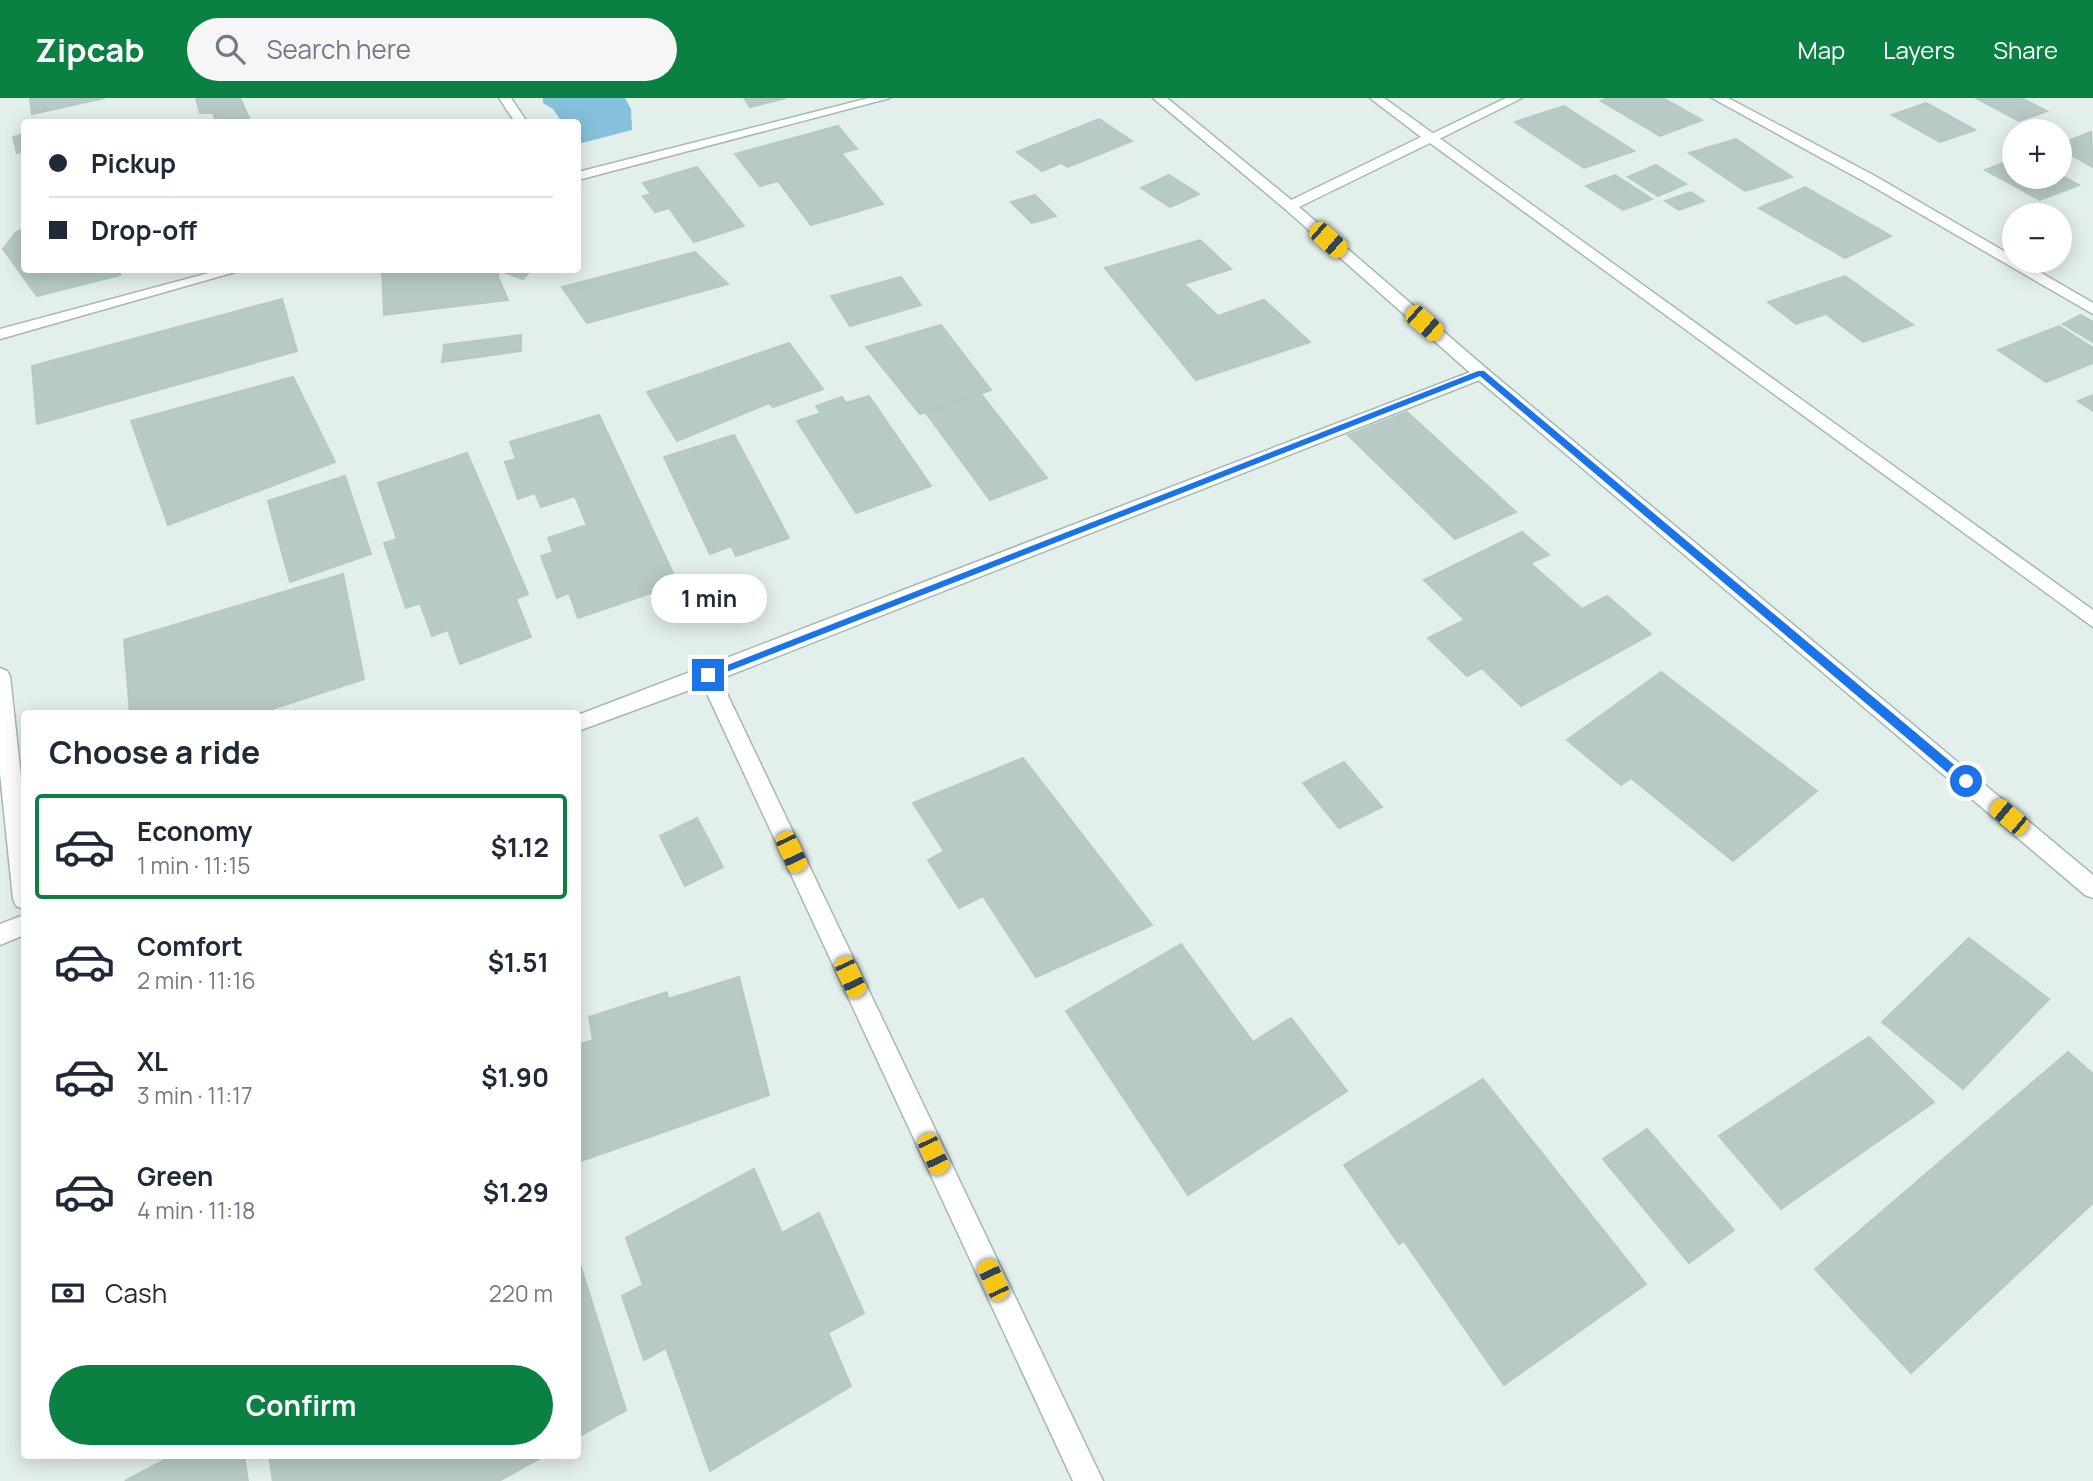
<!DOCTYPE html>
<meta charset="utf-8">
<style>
:root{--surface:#fff;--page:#f6f6f7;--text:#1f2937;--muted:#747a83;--line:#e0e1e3;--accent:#0b8043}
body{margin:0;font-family:Manrope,sans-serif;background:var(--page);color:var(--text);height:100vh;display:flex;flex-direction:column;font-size:26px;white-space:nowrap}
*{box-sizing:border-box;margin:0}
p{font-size:23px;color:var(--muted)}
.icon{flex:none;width:38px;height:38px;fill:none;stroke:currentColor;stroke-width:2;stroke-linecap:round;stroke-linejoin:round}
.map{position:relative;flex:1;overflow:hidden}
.sheet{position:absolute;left:21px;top:612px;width:560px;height:749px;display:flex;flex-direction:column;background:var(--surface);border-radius:7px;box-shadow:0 4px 18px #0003}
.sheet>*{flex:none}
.banner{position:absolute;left:21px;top:21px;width:560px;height:154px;border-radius:7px;box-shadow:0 4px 18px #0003;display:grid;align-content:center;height:154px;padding:0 28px;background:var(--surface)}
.tools{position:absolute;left:2002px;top:21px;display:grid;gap:14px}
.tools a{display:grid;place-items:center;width:70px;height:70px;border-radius:50%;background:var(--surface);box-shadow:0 4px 18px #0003;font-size:35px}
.end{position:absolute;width:32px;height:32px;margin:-16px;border:9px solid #1a73e8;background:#fff;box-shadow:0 0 0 4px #fff}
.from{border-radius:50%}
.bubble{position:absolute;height:49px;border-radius:24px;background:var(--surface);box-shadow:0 4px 18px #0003;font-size:23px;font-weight:700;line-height:49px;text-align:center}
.car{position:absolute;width:21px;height:42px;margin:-21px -10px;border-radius:9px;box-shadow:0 0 5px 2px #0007;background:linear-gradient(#f5c518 24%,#345 0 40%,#f5c518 0 76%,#345 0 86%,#f5c518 0)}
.banner b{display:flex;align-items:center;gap:24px;height:66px;font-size:26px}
.banner b+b{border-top:2px solid var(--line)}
.banner i{width:18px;height:18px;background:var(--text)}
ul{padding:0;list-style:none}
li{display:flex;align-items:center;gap:21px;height:105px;margin:0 14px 10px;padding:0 14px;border:4px solid transparent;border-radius:7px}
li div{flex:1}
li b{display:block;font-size:26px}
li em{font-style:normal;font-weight:700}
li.selected{border-color:var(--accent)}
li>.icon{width:63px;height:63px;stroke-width:1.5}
h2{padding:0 28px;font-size:32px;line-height:84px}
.pay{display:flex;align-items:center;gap:18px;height:77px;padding:0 28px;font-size:26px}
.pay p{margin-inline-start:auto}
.cta{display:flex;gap:14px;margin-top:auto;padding:14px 28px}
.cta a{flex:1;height:80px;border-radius:42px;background:var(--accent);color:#fff;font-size:28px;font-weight:700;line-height:80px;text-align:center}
header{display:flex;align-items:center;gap:42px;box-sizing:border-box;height:98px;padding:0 35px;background:var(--accent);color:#fff}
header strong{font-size:33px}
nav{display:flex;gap:38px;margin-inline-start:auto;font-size:24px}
.search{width:490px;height:63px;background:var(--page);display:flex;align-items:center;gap:18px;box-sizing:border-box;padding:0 24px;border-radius:38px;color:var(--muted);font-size:26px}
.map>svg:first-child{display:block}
.water{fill:#85c1da}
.building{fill:#b8cac5;stroke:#b5cac4;stroke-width:2}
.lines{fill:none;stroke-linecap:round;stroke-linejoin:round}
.minor-casing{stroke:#a5b8b4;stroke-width:3}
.secondary-casing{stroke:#a0bcb7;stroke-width:3}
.minor{fill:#fff;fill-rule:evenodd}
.secondary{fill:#fff;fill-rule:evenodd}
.route{fill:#1a73e8}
</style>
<header>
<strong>Zipcab</strong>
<div class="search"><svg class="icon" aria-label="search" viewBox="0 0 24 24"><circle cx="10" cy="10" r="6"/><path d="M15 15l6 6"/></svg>Search here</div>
<nav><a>Map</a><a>Layers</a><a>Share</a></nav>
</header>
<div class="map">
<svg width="2093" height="1383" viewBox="0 0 2093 1383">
<rect width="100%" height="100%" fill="#e3efeb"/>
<polygon class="water" points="543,0 625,0 631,11 632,32 582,45 578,41 578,24 562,24 553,11 543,5"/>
<g class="building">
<polygon points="30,0 105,0 32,16"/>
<polygon points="196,0 240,0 251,24 216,24 213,15 200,15"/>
<polygon points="744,0 786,0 750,9"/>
<polygon points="1608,0 1663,0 1702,22 1660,38 1601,3"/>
<polygon points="1976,0 2021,0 2047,13 2019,23"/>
<polygon points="1926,5 1975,32 1940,44 1892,17"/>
<polygon points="1564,8 1634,53 1584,70 1515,24"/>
<polygon points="1099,21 1132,43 1068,69 1061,65 1042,73 1017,54"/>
<polygon points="838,28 857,51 841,55 883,106 811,127 778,83 760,88 735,56"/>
<polygon points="2091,34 2093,69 2060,51 2060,46"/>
<polygon points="24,36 24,53 17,55 13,39"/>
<polygon points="1736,41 1792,79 1745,93 1689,55"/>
<polygon points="2014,61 2014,79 2060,77 2079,87 2040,102 1985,72"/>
<polygon points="1656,67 1686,86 1658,98 1628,79"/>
<polygon points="697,69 744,128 694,144 669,110 655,114 643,98 651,96 643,85"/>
<polygon points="1169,77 1199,96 1170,109 1141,90"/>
<polygon points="1615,77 1652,101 1623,112 1586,88"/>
<polygon points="1805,89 1891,138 1845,160 1759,110"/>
<polygon points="1691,94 1704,103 1679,112 1665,103"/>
<polygon points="1035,97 1056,118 1032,125 1011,104"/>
<polygon points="24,131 24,172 119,172 120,177 37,198 3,151 16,134"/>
<polygon points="1200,142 1231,171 1184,186 1218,218 1264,202 1310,244 1196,282 1105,170"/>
<polygon points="695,154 728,186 587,225 562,189"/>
<polygon points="382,172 498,172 498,179 508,202 384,217"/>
<polygon points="505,172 531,172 523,181 503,174"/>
<polygon points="1845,178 1913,227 1863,244 1826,216 1796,226 1768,204"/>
<polygon points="901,179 921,207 850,228 831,198"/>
<polygon points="282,201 297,253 37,326 32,268"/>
<polygon points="2081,217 2093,224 2093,244 2063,226"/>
<polygon points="941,227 991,292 920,316 866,249"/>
<polygon points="2059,228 2093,250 2093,265 2046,284 1998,252"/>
<polygon points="521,237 521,253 442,264 444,247"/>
<polygon points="789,245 823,291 773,309 769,305 677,343 647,294"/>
<polygon points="293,279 335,364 168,427 131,323"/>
<polygon points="981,296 1047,380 990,402 926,315"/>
<polygon points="2093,297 2093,313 2078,303"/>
<polygon points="869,298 931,388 856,415 797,323 821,315 816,308 842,299 846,305"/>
<polygon points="1407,314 1516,414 1455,441 1348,337"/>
<polygon points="599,317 678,486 578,520 569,495 557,500 541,458 553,454 548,440 587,427 575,398 541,409 535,395 518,401 505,364 516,361 510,344"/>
<polygon points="734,337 789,440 736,458 731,448 710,456 664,359"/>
<polygon points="467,355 528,496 516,501 531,539 460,566 448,532 432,538 420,505 406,510 384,445 397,441 378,385"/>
<polygon points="345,378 371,456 290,484 268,403"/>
<polygon points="1522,434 1549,457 1530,465 1582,511 1607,498 1651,536 1521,608 1482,570 1467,578 1428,540 1465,522 1424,482"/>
<polygon points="343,476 364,581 257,616 214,616 213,612 200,616 130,616 124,542"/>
<polygon points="1661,574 1817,693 1733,763 1631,680 1621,687 1567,642"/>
<polygon points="1023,660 1152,827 1036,879 983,798 959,810 928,762 944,753 913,705"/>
<polygon points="1344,664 1382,709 1339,730 1303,685"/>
<polygon points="697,720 723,769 685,788 660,738"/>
<polygon points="1969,840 2049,901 1963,991 1882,924"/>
<polygon points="1181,846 1253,944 1291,920 1347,993 1188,1097 1066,913"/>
<polygon points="739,879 769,997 578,1064 578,947 593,942 589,919 667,894 668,901"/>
<polygon points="1869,939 1934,1004 1781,1111 1719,1038"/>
<polygon points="2068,954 2093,976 2093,1105 1911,1275 1815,1171"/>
<polygon points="1483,981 1646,1186 1504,1287 1404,1143 1399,1146 1344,1067"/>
<polygon points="1647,1031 1734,1132 1689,1165 1603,1061"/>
<polygon points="754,1071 782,1135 819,1115 864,1215 828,1235 851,1288 710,1373 666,1250 644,1262 622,1198 643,1187 626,1140"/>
<polygon points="578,1160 626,1312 578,1339"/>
<polygon points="172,1358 244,1358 248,1383 125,1383"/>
<polygon points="269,1358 544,1358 499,1383 273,1383"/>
</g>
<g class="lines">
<defs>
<g id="minor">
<polygon points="499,0 511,0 527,24 515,24"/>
<polygon points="869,0 890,0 578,82 578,74"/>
<polygon points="1153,0 1167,0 1295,105 1295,111 1285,111"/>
<polygon points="1506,0 1522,0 1435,43 1423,40"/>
<polygon points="1712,0 1728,0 1875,78 2014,159 2014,163 2021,163 2093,205 2093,216 1865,84"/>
<polygon points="220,172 242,172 0,241 0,231"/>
<polygon points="1481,270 1487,271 1487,279 720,581 1103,1383 1073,1383 703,587 578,633 578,617"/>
<polygon points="0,570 7,573 10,578 24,707 24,811 16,808 13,801 0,675"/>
<polygon points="24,817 24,837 0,847 0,826"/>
</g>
<polygon id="secondary" points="1370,0 1384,0 2093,512 2093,529 1430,45 1299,109 1487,271 2093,777 2093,800 2085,797 1475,279 1285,111 1285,105 1421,39"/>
</defs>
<use href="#minor" class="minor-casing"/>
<use href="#secondary" class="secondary-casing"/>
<use href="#minor" class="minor"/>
<use href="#secondary" class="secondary"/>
</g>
<polygon class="route" points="1478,273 1484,273 1970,680 1970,687 1962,687 1480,278 711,580 702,577"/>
</svg>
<div class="tools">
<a>+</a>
<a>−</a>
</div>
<i class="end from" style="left:1966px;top:683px"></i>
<i class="end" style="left:708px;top:577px"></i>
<div class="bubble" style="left:651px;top:476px;width:116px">1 min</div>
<i class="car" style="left:1328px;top:142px;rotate:131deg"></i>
<i class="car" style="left:1424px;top:225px;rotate:131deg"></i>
<i class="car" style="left:2009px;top:719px;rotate:310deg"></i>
<i class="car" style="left:791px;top:754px;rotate:155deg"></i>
<i class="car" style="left:850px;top:879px;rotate:155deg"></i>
<i class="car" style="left:933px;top:1056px;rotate:155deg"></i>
<i class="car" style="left:993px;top:1182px;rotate:335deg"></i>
<div class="banner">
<b><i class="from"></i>Pickup</b>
<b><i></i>Drop-off</b>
</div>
<section class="sheet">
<h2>Choose a ride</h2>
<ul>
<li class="selected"><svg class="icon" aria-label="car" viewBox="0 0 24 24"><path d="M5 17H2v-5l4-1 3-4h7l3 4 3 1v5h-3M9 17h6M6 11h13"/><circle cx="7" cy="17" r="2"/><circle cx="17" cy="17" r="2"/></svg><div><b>Economy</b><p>1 min · 11:15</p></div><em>$1.12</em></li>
<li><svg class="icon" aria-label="car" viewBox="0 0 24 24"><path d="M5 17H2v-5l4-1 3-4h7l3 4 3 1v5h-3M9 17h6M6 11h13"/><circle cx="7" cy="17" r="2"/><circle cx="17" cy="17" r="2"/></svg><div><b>Comfort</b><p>2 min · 11:16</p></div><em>$1.51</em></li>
<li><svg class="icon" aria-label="car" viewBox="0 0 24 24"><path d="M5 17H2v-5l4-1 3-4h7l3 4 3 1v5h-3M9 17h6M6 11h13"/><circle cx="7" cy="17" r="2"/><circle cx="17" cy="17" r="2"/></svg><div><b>XL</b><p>3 min · 11:17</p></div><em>$1.90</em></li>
<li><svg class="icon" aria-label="car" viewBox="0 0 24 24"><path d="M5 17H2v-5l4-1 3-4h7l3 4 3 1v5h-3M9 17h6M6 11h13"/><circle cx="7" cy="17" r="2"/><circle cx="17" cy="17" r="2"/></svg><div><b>Green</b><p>4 min · 11:18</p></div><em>$1.29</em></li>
</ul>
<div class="pay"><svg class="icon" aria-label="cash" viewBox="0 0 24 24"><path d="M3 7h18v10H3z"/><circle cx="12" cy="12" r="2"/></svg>Cash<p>220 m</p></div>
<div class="cta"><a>Confirm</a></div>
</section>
</div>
